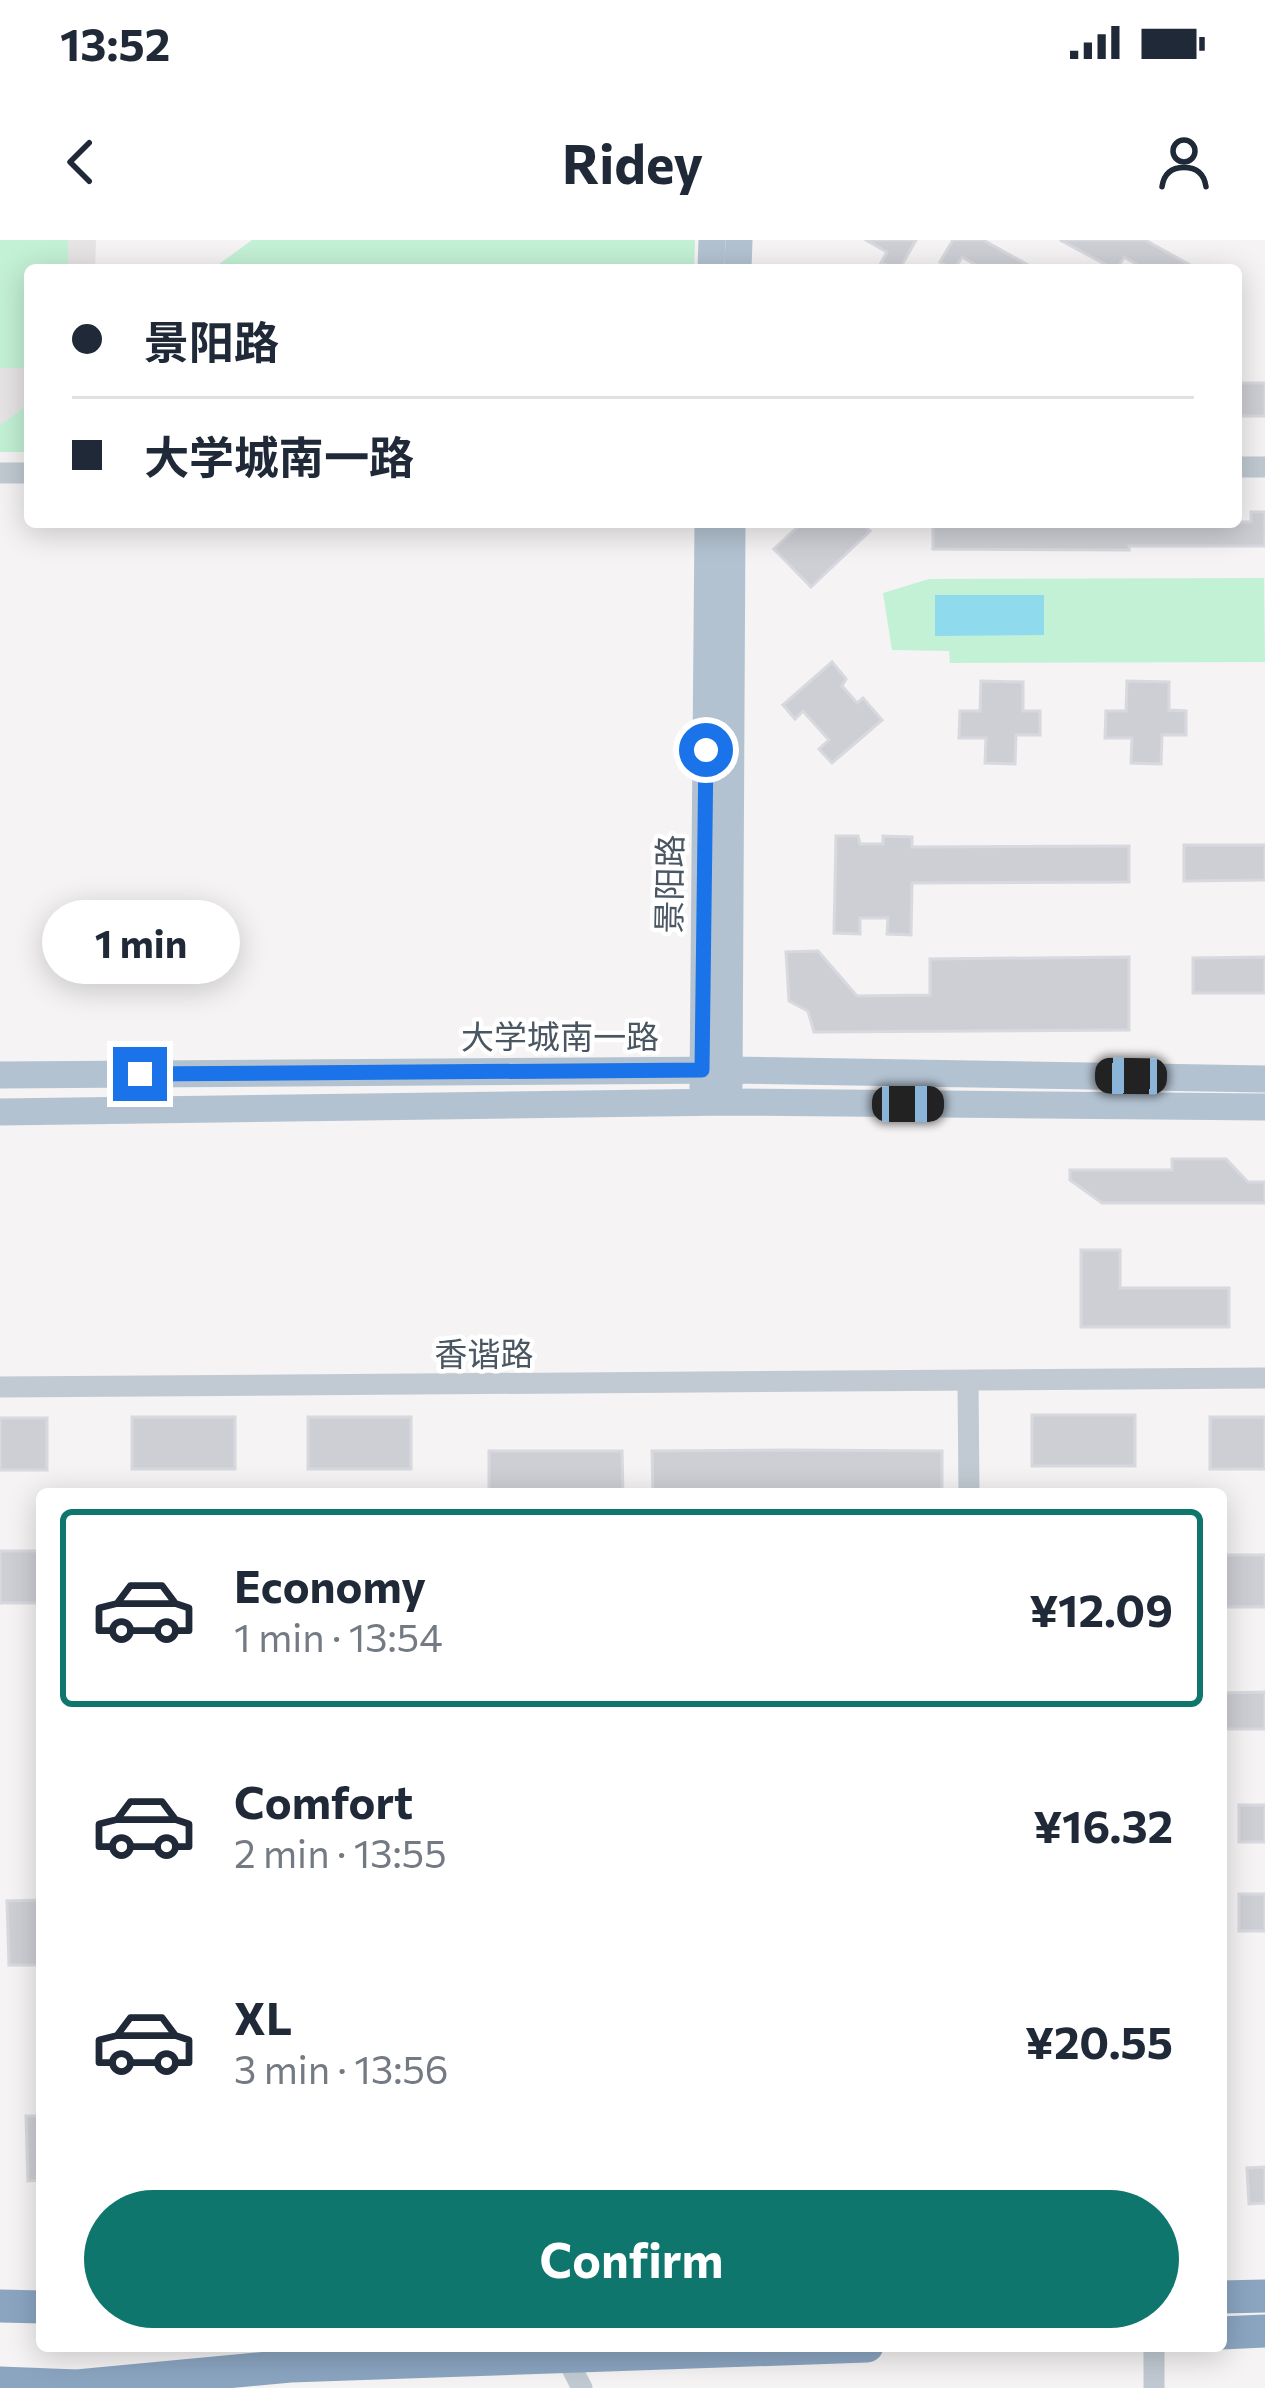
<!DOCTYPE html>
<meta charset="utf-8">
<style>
:root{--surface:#fff;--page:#f6f6f7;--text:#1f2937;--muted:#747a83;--line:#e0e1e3;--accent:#0f766e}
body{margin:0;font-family:Commissioner,"Noto Sans SC",sans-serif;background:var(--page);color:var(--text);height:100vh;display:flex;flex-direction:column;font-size:45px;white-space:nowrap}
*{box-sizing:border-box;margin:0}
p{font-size:39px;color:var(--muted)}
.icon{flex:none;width:66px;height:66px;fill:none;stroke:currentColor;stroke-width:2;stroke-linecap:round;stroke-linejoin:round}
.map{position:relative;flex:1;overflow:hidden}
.side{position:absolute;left:36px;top:1248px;width:1191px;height:864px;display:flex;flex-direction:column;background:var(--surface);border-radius:12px;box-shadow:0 6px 30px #0003}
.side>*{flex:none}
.guide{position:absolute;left:24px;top:24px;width:1218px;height:264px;border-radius:12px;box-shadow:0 6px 30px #0003;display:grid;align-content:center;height:264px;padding:0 48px;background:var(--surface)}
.end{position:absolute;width:54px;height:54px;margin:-27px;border:15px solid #1a73e8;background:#fff;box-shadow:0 0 0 6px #fff}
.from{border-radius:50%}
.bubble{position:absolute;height:84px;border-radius:42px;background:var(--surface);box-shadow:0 6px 30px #0003;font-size:39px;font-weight:700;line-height:84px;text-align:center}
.car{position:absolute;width:36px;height:72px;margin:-36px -18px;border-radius:15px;box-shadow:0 0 9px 3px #0007;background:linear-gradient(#222 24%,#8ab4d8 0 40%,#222 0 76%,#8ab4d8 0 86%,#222 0)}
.guide b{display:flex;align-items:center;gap:42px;height:114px;font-size:45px}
.guide b+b{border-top:3px solid var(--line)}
.guide i{width:30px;height:30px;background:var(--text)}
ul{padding:21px 0 0;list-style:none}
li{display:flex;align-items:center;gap:36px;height:198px;margin:0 24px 18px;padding:0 24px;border:6px solid transparent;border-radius:12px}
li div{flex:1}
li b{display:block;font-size:45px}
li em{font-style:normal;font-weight:700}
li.current{border-color:var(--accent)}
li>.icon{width:108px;height:108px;stroke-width:1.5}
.action{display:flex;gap:24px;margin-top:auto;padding:24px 48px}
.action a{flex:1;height:138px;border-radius:72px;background:var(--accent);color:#fff;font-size:48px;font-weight:700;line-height:138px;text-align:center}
.status{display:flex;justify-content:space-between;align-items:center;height:84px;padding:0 60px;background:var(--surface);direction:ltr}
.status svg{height:33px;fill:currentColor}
header{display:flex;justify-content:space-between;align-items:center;height:156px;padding:0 48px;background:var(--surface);font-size:54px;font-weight:700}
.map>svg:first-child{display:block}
.education{fill:#e6e4e5}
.green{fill:#c3f1d5}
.water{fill:#90daee}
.building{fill:#cdcfd5;stroke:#d7d9de;stroke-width:3}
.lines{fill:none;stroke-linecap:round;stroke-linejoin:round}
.minor{stroke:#c1cad2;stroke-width:21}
.major{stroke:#b3c2d1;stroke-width:27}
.highway{stroke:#8ba5c1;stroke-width:33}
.route{stroke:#1a73e8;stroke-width:15}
.labels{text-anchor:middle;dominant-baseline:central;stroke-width:9;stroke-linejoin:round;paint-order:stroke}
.street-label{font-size:33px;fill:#4a5661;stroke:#fff}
</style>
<div class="status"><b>13:52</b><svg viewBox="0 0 49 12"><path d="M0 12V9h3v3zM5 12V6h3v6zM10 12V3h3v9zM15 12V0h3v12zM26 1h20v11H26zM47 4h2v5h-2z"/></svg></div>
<header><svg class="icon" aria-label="back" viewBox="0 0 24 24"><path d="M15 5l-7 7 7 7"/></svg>Ridey<svg class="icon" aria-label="person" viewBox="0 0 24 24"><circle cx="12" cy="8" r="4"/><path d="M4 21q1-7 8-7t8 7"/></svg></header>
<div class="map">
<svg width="1265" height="2148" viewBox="0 0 1265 2148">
<rect width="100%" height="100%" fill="#f5f3f3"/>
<polygon class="education" points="0,0 96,0 95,30 30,30 30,163 0,185"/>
<g class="green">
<polygon points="0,0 68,0 68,30 30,30 30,128 0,128"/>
<polygon points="252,0 695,0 694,30 211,30"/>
<polygon points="30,163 30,212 0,212 0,185"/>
<polygon points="1264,338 1265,422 950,423 949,411 892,410 883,353 929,339"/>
</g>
<polygon class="water" points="935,355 1044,355 1044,395 935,396"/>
<g class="building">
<polygon points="866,0 916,0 899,30 881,23 887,12"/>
<polygon points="953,0 983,0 1037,30 985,30 962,17 954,30 940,22"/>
<polygon points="1060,0 1145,0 1199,30 1147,30 1124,17 1116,30"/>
<rect x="1236" y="143" width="29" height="33"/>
<polygon points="1251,272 1265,272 1265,306 1129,306 1129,310 933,309 933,282 1251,282"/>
<polygon points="803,282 861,282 870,291 811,347 774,309"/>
<polygon points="832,422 846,439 842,446 857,463 863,458 882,480 832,523 819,509 829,500 803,471 795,479 783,465"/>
<polygon points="981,441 1023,442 1023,471 1040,471 1040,495 1016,495 1015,524 985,523 986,498 959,498 960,471 980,471"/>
<polygon points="1127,441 1169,442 1169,470 1186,471 1186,495 1162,495 1161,524 1131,523 1132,498 1105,498 1106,471 1126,471"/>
<polygon points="836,596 858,596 860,604 883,604 883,596 912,597 912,607 1129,606 1129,642 912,643 911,695 887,694 888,678 860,678 860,694 834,693"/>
<polygon points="1184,605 1265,605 1265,640 1184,641"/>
<polygon points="818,711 857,756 930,755 930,719 1129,717 1129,790 814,792 808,771 789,761 786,712"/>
<polygon points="1265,717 1265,753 1193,753 1193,718"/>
<polygon points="1172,919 1226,919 1248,942 1265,942 1265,963 1102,963 1070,940 1070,930 1172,930"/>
<polygon points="1081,1010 1120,1010 1120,1048 1229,1048 1229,1087 1081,1087"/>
<rect x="1032" y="1175" width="103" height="51"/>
<rect x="132" y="1177" width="103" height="52"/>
<rect x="308" y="1177" width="103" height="52"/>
<rect x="1210" y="1177" width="55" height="52"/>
<rect x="0" y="1178" width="47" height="52"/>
<polygon points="786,1210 942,1211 942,1254 653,1254 652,1211"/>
<polygon points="489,1211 622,1211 623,1254 489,1254"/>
<rect x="0" y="1311" width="42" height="52"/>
<rect x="1221" y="1315" width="44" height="52"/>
<polygon points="1265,1452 1265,1489 1221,1489 1221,1453"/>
<rect x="1239" y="1565" width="26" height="37"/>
<rect x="1239" y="1654" width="26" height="37"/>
<polygon points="42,1660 42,1725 9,1725 7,1661"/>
<polygon points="26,1876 42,1876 42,1940 28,1941"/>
<polygon points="1265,1927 1265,1963 1249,1964 1247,1928"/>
</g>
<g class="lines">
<g class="minor">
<polyline points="1236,227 1265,227"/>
<polyline points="0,233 30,233"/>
<polyline points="968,1142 969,1254"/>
<polyline points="0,1147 1265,1138"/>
<polyline points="1154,2106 1154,2148"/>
<polyline points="566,2117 582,2148"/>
</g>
<g class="major">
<polyline points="711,30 712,0"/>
<polyline points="738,30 739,0"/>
<polyline points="0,835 729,830 1265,839"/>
<polyline points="729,846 732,282"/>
<polyline points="703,848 708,282"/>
<polyline points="0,872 729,862 1265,867"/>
</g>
<g class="highway">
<polyline points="1221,2057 1265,2056"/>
<polyline points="0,2066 42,2067"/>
<polyline points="1221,2093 1265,2091"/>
<polyline points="0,2143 77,2146 290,2126 867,2106"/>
</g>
</g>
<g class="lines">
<polyline class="route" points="140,834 702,830 706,510"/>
</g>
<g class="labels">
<g class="street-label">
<text transform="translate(668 644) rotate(-89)">景阳路</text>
<text x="560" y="795">大学城南一路</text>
<text x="484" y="1112">香谐路</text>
</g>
</g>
</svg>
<i class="end from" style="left:706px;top:510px"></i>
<i class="end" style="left:140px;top:834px"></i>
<div class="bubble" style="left:42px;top:660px;width:198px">1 min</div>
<i class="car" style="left:1131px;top:836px;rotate:271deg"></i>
<i class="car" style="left:908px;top:864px;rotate:90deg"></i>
<div class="guide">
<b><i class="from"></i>景阳路</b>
<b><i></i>大学城南一路</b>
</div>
<section class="side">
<ul>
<li class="current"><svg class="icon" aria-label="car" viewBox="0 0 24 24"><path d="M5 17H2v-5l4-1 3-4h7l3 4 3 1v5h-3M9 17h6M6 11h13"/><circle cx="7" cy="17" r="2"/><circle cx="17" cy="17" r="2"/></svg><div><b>Economy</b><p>1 min · 13:54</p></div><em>¥12.09</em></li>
<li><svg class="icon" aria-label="car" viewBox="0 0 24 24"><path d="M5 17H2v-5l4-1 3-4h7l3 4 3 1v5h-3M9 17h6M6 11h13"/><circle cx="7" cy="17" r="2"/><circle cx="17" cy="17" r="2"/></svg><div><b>Comfort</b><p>2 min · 13:55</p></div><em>¥16.32</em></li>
<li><svg class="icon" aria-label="car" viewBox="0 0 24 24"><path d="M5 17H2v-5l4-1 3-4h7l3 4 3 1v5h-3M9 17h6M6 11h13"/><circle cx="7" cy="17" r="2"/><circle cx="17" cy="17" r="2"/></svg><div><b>XL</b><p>3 min · 13:56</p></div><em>¥20.55</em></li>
</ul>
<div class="action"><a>Confirm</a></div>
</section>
</div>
